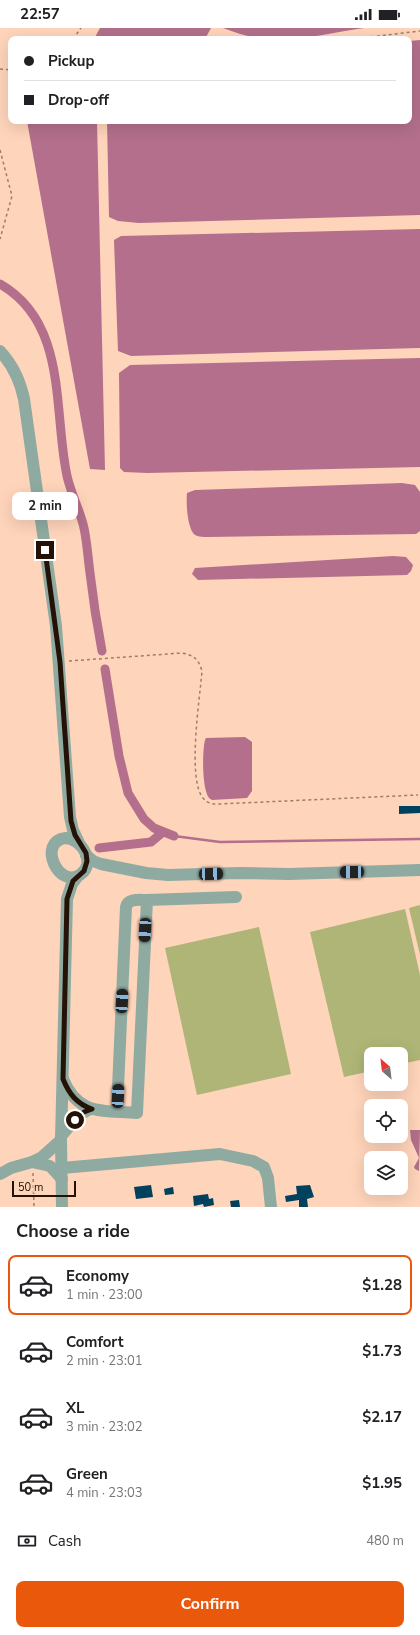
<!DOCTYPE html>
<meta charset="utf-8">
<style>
:root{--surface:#fff;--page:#f6f6f6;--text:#202124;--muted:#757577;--line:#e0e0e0;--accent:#ea580c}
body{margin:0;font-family:"Nunito Sans",sans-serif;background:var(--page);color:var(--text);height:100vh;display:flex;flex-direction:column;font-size:15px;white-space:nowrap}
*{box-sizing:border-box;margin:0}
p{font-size:13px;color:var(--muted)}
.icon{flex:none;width:22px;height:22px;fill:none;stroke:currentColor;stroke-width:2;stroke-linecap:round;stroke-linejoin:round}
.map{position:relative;height:1179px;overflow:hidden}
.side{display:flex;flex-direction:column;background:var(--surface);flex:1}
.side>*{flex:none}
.banner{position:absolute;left:8px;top:8px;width:404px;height:88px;border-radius:8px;box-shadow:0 4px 16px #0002;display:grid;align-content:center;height:88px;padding:0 16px;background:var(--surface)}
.needle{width:26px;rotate:332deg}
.tools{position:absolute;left:364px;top:1019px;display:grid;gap:8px}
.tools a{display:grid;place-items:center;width:44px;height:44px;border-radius:8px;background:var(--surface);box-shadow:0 4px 16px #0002;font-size:20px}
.scale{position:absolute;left:12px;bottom:10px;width:64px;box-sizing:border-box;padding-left:4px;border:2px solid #241206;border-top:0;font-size:11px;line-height:14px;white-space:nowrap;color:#241206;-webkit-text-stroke:3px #fed4ba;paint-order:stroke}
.end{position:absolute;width:18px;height:18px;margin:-9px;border:5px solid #241206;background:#fff;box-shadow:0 0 0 2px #fff}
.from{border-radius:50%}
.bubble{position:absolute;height:28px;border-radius:8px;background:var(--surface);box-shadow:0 4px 16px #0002;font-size:13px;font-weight:700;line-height:28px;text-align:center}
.car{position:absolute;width:12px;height:24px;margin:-12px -6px;border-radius:5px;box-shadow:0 0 3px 1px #0007;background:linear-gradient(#222 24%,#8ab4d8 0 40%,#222 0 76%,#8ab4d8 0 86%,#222 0)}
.banner b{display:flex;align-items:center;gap:14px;height:38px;font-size:15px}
.banner b+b{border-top:1px solid var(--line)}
.banner i{width:10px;height:10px;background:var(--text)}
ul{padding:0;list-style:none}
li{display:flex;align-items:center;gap:12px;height:60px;margin:0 8px 6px;padding:0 8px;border:2px solid transparent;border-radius:8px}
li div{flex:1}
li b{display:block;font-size:15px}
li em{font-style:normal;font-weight:700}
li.current{border-color:var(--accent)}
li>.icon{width:36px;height:36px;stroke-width:1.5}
h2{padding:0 16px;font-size:18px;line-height:48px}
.pay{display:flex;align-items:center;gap:10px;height:44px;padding:0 16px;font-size:15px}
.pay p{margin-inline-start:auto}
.primary-button{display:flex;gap:8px;margin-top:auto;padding:8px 16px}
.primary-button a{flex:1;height:46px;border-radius:8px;background:var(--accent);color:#fff;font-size:16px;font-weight:700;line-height:46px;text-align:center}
.status{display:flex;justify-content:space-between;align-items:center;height:28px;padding:0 20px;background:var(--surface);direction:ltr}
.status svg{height:11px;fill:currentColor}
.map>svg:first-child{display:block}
.green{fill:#aeb576}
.water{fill:#b36f8b}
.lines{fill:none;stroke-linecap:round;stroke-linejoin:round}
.stream{stroke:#b36f8b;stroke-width:2.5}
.canal{stroke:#b36f8b;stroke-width:9}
.building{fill:#00425e}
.path{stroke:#9d7e6a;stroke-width:1.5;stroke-dasharray:3 3;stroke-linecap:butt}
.minor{stroke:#8faaa1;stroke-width:12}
.route{stroke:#241206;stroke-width:5}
</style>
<div class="status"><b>22:57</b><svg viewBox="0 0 49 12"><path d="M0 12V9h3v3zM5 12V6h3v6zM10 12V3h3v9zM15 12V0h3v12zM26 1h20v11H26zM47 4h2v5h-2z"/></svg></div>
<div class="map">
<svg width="420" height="1179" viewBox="0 0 420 1179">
<rect width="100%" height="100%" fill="#fed4ba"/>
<g class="green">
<polygon points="420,877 420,927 409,880"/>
<polygon points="405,881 420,947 420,1032 401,1036 401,1026 371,1026 371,1043 344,1049 310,904"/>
<polygon points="259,899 291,1046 197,1067 165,920"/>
</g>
<g class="water">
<polygon points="100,0 211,0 205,11 94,11"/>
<path d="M223 0H364C334 4 292 15 262 11 249 9 236 5 223 0Z"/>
<polygon points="420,12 420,187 139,195 118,193 109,189 107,93 409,93 409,13"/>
<polygon points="27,93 97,93 105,442 90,441"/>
<polygon points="420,201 420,320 131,328 118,323 114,212 121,208"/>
<polygon points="420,330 420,439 147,445 124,444 120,440 119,345 130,337"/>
<path d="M402 455 415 457 420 464V503L416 506 208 509C204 509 199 509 195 507 187 501 186 474 187 465L195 462Z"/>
<polygon points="393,528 406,529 413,537 411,543 407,547 198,552 192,546 195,540"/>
<path d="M245 709 252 714V763L247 770 212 772 209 770C202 761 202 724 205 712L206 710Z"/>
<polygon points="410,1102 420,1102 419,1143 415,1141 414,1139 419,1130 411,1112"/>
</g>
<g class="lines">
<polyline class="stream" points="174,808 220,814 420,811"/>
<g class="canal">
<path d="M0 256C68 295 53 382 67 448 71 466 80 482 84 500 87 514 88 530 90 545 93 571 97 597 102 623"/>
<polyline points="105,641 119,728 128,765 144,791 154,800 174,808"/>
<polyline points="99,820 151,814 163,804"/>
</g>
</g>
<g class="building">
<polygon points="399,778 420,778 420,785 399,786"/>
<polygon points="151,1157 153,1169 136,1171 134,1159"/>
<polygon points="310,1157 314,1169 307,1171 308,1179 299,1179 299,1172 286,1174 285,1168 297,1166 296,1158"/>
<polygon points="173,1159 174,1166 165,1167 164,1161"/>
<polygon points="208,1166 209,1171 213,1170 214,1177 204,1179 203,1176 194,1178 193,1168"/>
<polygon points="239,1172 240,1179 231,1179 230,1173"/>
</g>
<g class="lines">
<g class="path">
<polyline points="73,11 81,0"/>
<polyline points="219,11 223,11"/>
<polyline points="353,11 420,3"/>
<polyline points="0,41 11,42"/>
<polyline points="0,122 12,168 0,211"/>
<path d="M69 633 182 625C194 627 199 632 202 643 200 669 187 751 203 770 208 776 213 776 219 776L418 767"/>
<polyline points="33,1145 34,1179"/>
</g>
<g class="minor">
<path d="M0 323C13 337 20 352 24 371L56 598 70 789 73 802 79 815"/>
<path d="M66 810C82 811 96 835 81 846 59 863 36 813 66 810Z"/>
<polyline points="86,827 93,833 101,836 146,845 168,847 239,845 289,846 420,842"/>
<path d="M63 1051C78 1088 103 1082 137 1085L147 872 236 869"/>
<path d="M117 1083 126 879C128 870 139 872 147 872"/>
<path d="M61 1108C70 1098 79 1084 92 1081"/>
<polyline points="32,1134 50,1138 62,1151"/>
<polyline points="62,1140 220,1126 253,1133 264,1139 268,1150 271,1179"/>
<polyline points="0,1146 11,1140 32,1134 42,1129 61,1112"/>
<polyline points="62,1179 61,1112 67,871 72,856 78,848"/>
</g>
</g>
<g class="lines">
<path class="route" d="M45 522 60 634 71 793 75 807 86 825 87 833 84 843 73 853 67 871 63 1051C69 1066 77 1076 92 1081L84 1084 75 1092"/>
</g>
</svg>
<div class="tools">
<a><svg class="needle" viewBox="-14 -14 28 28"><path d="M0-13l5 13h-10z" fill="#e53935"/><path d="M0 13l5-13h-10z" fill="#757577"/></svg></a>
<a><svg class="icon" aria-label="locate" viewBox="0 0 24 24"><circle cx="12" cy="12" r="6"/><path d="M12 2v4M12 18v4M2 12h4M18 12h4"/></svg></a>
<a><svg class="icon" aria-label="layers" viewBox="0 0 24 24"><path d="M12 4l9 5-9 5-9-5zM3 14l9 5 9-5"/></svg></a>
</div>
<div class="scale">50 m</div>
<i class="end from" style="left:75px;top:1092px"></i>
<i class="end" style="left:45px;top:522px"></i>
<div class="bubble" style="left:12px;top:464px;width:66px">2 min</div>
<i class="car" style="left:352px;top:844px;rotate:269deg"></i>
<i class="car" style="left:211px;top:846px;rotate:88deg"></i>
<i class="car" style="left:145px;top:902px;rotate:183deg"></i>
<i class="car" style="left:122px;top:973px;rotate:3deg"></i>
<i class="car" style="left:118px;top:1068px;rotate:3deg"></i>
<div class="banner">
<b><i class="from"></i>Pickup</b>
<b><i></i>Drop-off</b>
</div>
</div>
<section class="side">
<h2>Choose a ride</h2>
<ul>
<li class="current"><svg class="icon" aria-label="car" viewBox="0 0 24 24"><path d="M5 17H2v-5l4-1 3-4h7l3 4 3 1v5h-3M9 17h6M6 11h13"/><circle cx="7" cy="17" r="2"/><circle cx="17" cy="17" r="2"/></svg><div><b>Economy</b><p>1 min · 23:00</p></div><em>$1.28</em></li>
<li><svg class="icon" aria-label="car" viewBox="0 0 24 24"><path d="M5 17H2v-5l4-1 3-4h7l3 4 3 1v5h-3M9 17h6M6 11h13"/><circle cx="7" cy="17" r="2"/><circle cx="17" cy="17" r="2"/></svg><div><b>Comfort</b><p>2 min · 23:01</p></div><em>$1.73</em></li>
<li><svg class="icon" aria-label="car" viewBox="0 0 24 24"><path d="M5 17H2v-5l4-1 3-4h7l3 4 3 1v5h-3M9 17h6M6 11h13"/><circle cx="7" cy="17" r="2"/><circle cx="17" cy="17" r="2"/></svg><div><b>XL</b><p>3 min · 23:02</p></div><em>$2.17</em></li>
<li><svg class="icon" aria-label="car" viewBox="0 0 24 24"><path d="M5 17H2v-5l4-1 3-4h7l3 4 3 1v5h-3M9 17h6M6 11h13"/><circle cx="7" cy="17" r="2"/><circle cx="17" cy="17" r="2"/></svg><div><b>Green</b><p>4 min · 23:03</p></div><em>$1.95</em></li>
</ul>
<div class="pay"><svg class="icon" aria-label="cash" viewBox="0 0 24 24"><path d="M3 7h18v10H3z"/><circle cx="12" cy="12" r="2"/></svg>Cash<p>480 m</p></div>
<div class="primary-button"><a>Confirm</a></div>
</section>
